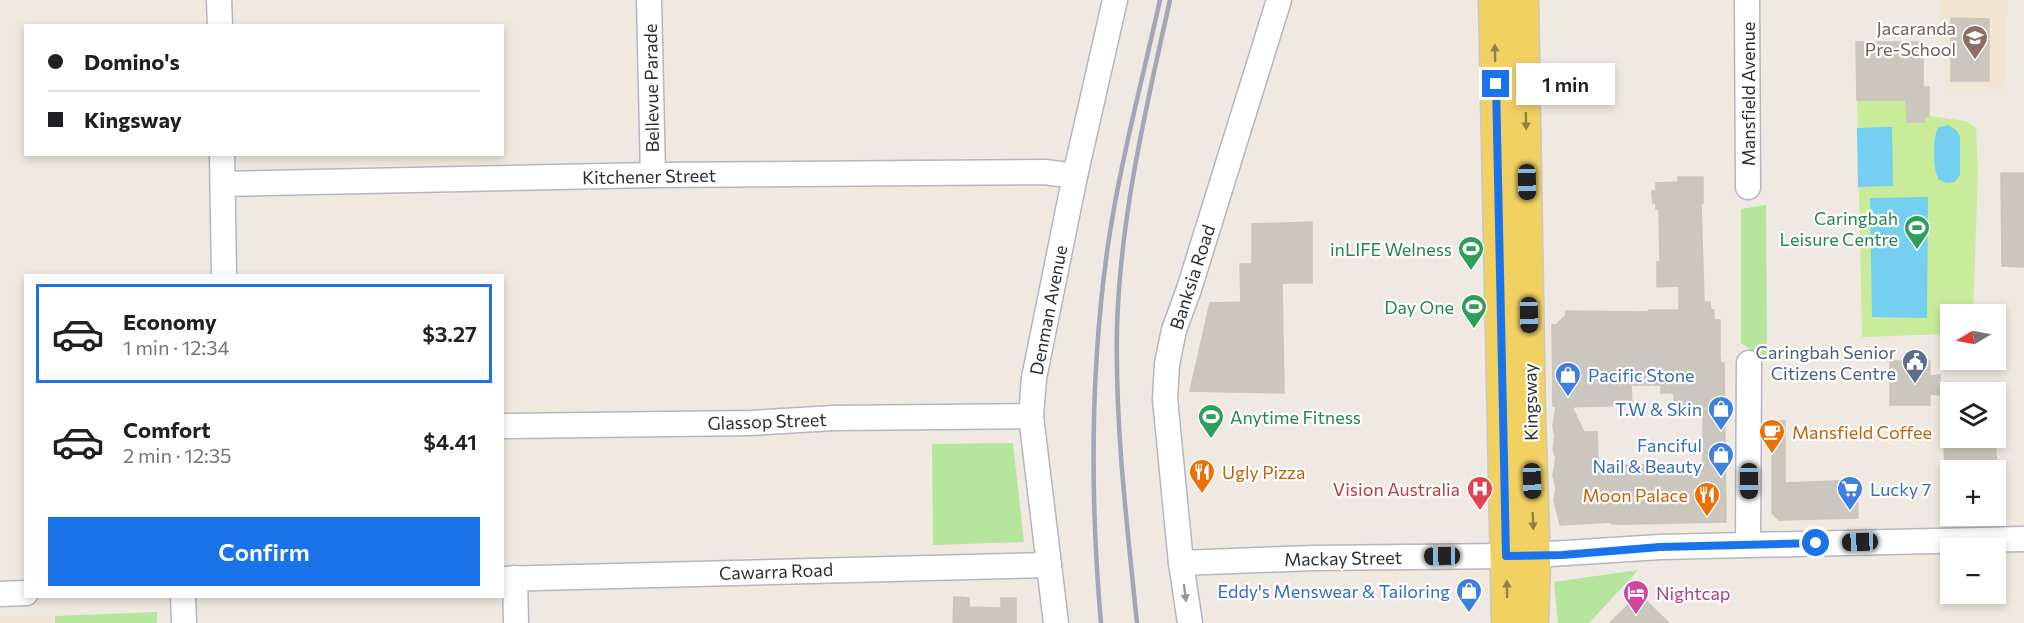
<!DOCTYPE html>
<meta charset="utf-8">
<style>
:root{--surface:#fff;--page:#f2f2f2;--text:#202124;--muted:#757577;--line:#e0e0e0;--accent:#1a73e8}
body{margin:0;font-family:Commissioner,sans-serif;background:var(--page);color:var(--text);height:100vh;display:flex;flex-direction:column;font-size:22px;white-space:nowrap}
*{box-sizing:border-box;margin:0}
p{font-size:20px;color:var(--muted)}
.icon{flex:none;width:33px;height:33px;fill:none;stroke:currentColor;stroke-width:2;stroke-linecap:round;stroke-linejoin:round}
.map{position:relative;flex:1;overflow:hidden}
.side{position:absolute;left:24px;top:274px;width:480px;height:324px;display:flex;flex-direction:column;background:var(--surface);border-radius:0px;box-shadow:0 3px 9px #0003}
.side>*{flex:none}
.hud{position:absolute;left:24px;top:24px;width:480px;height:132px;border-radius:0px;box-shadow:0 3px 9px #0003;display:grid;align-content:center;height:132px;padding:0 24px;background:var(--surface)}
.needle{width:39px;rotate:260deg}
.fabs{position:absolute;left:1940px;top:304px;display:grid;gap:12px}
.fabs a{display:grid;place-items:center;width:66px;height:66px;border-radius:0px;background:var(--surface);box-shadow:0 3px 9px #0003;font-size:30px}
.end{position:absolute;width:27px;height:27px;margin:-14px;border:8px solid #1a73e8;background:#fff;box-shadow:0 0 0 3px #fff}
.from{border-radius:50%}
.bubble{position:absolute;height:42px;border-radius:0px;background:var(--surface);box-shadow:0 3px 9px #0003;font-size:20px;font-weight:600;line-height:42px;text-align:center}
.car{position:absolute;width:18px;height:36px;margin:-18px -9px;border-radius:8px;box-shadow:0 0 4px 2px #0007;background:linear-gradient(#222 24%,#8ab4d8 0 40%,#222 0 76%,#8ab4d8 0 86%,#222 0)}
.hud b{display:flex;align-items:center;gap:21px;height:57px;font-size:22px}
.hud b+b{border-top:2px solid var(--line)}
.hud i{width:15px;height:15px;background:var(--text)}
ul{padding:10px 0 0;list-style:none}
li{display:flex;align-items:center;gap:18px;height:99px;margin:0 12px 9px;padding:0 12px;border:3px solid transparent;border-radius:0px}
li div{flex:1}
li b{display:block;font-size:22px}
li em{font-style:normal;font-weight:600}
li.selected{border-color:var(--accent)}
li>.icon{width:54px;height:54px;stroke-width:1.5}
.button{display:flex;gap:12px;margin-top:auto;padding:12px 24px}
.button a{flex:1;height:69px;border-radius:0px;background:var(--accent);color:#fff;font-size:24px;font-weight:600;line-height:69px;text-align:center}
.map>svg:first-child{display:block}
.education{fill:#f0e6d1}
.green{fill:#b6e59e}
.pitch{fill:#c9ec9a}
.water{fill:#75cff0}
.building{fill:#cbc7bf;stroke:#cbc5ba;stroke-width:1.5;fill-rule:evenodd}
.lines{fill:none;stroke-linecap:round;stroke-linejoin:round}
.minor-casing{stroke:#b4b7c1;stroke-width:27}
.major-casing{stroke:#c9c9c9;stroke-width:33}
.minor{stroke:#fff;stroke-width:24}
.major{stroke:#f2d163;stroke-width:30}
.rail{stroke:#a3a6b8;stroke-width:4.5}
.oneway{fill:#908048}
.oneway2{fill:#969696}
.route{stroke:#1a73e8;stroke-width:8}
.labels{text-anchor:middle;dominant-baseline:central;stroke-width:4.5;stroke-linejoin:round;paint-order:stroke}
.education-label{font-size:18px;fill:#785e54;stroke:#fff;text-anchor:end}
.street-label{font-size:18px;fill:#2e2e2e;stroke:#fff}
.leisure-label{font-size:18px;fill:#27864d;stroke:#fff;text-anchor:end}
.service-label{font-size:18px;fill:#4e5e75;stroke:#fff;text-anchor:end}
.shop-label{font-size:18px;fill:#366cbe;stroke:#fff;text-anchor:end}
.food-label{font-size:18px;fill:#c56008;stroke:#fff;text-anchor:start}
.health-label{font-size:18px;fill:#be3a42;stroke:#fff;text-anchor:end}
.hotel-label{font-size:18px;fill:#b23c85;stroke:#fff;text-anchor:start}
</style>
<div class="map">
<svg width="2024" height="623" viewBox="0 0 2024 623">
<rect width="100%" height="100%" fill="#efe9e1"/>
<g class="education">
<polygon points="1941,0 2007,0 2005,89 1947,89 1941,32"/>
<polygon points="55,616 55,623 0,623 0,617"/>
</g>
<g class="green">
<polygon points="1766,205 1767,355 1760,356 1741,343 1741,209"/>
<polygon points="1013,443 1024,542 933,545 932,444"/>
<polygon points="1638,570 1589,623 1558,623 1554,582"/>
<polygon points="157,612 157,623 55,623 55,616"/>
</g>
<polygon class="pitch" points="1856,42 1923,42 1923,87 1929,116 1966,121 1976,128 1978,171 1973,315 1950,315 1950,334 1862,337"/>
<g class="water">
<path d="M1948 125 1956 130 1960 136V175L1955 182 1946 183 1938 179C1933 165 1932 141 1938 128Z"/>
<polygon points="1892,127 1893,186 1858,187 1857,128"/>
<polygon points="1928,197 1927,318 1872,317 1870,198"/>
</g>
<g class="building">
<polygon points="1951,18 1989,19 1989,81 1951,81"/>
<polygon points="1856,42 1923,42 1923,87 1929,87 1929,116 1924,116 1924,122 1907,122 1906,100 1857,100"/>
<polygon points="2001,173 2024,173 2024,267 2002,266"/>
<path d="M1678 177H1703V203H1701L1704 302H1710L1711 310H1714V320H1720V357L1721 363H1724L1726 522 1627 524H1612V522L1560 525 1554 500 1556 488 1553 475 1556 458 1553 449 1555 436 1553 426 1556 406H1553L1552 325H1556L1566 315V311L1649 312V310H1679V286L1657 287V262H1660L1659 209H1656V203H1653L1652 191H1656V183L1678 182ZM1631 385H1661V393H1674V405H1703V469H1668V464L1598 466 1597 432H1584L1572 407 1632 405Z"/>
<polygon points="1312,222 1312,283 1282,283 1284,393 1190,391 1210,303 1241,302 1240,264 1252,264 1252,224"/>
<polygon points="1890,361 1930,361 1930,376 1940,375 1940,395 1930,394 1930,405 1890,405"/>
<polygon points="1772,421 1785,421 1785,483 1857,480 1858,518 1779,520 1772,513"/>
<polygon points="1944,438 1995,438 1997,471 1945,471"/>
<polygon points="1639,594 1669,623 1610,623"/>
<polygon points="954,597 969,598 969,607 1001,608 1001,598 1016,598 1016,623 953,623"/>
</g>
<g class="lines">
<defs>
<g id="minor">
<polyline points="219,0 220,26"/>
<polyline points="649,0 653,175"/>
<polyline points="1747,0 1748,187"/>
<polyline points="222,154 224,276"/>
<polyline points="223,184 653,175 1045,172 1075,176"/>
<polyline points="502,426 751,423 834,418 1031,416"/>
<polyline points="1748,545 1749,363"/>
<polyline points="1534,555 1660,547 2024,539"/>
<polyline points="1181,563 1313,558 1506,556"/>
<polyline points="515,578 516,623"/>
<polyline points="502,579 1049,565"/>
<polyline points="0,594 26,593"/>
<polyline points="183,597 184,623"/>
<polyline points="1056,623 1031,416 1034,378 1075,176 1115,0"/>
<polyline points="1190,623 1181,563 1165,399 1167,364 1174,330 1189,289 1279,0"/>
</g>
<g id="major">
<polyline points="1494,0 1507,623"/>
<polyline points="1523,0 1530,415 1535,564 1533,623"/>
</g>
</defs>
<use href="#minor" class="minor-casing"/>
<use href="#major" class="major-casing"/>
<use href="#minor" class="minor"/>
<use href="#major" class="major"/>
<g class="rail">
<path d="M1101 623C1090 497 1090 371 1108 245 1120 163 1142 81 1160 0"/>
<path d="M1137 623C1127 525 1115 427 1117 328 1120 217 1146 108 1170 0"/>
</g>
</g>
<defs><path id="oneway-solid" d="M-6-.8H1V-3.2L6.5 0L1 3.2V.8H-6Z" transform="scale(1.5)"/></defs>
<g class="oneway">
<use href="#oneway-solid" transform="translate(1495 53) rotate(-91)"/>
<use href="#oneway-solid" transform="translate(1526 121) rotate(89)"/>
<use href="#oneway-solid" transform="translate(1533 521) rotate(88)"/>
<use href="#oneway-solid" transform="translate(1507 589) rotate(-91)"/>
</g>
<use class="oneway2" href="#oneway-solid" transform="translate(1185 593) rotate(83)"/>
<g class="lines">
<polyline class="route" points="1496,84 1506,556 1562,555 1660,547 1816,543"/>
</g>
<defs>
<symbol id="school-pin" viewBox="-11 -11 22 30"><path d="M0 17L-7.5 6A9.5 9.5 0 1 1 7.5 6Z" fill="#8d6e63" stroke="#fff"/><path d="M0-5L7-2L0 1L-7-2ZM-4 1L0 2.5L4 1V4Q0 6-4 4Z" fill="#fff"/></symbol>
<symbol id="stadium-pin" viewBox="-11 -11 22 30"><path d="M0 17L-7.5 6A9.5 9.5 0 1 1 7.5 6Z" fill="#2e9e5b" stroke="#fff"/><path d="M0-5a6.5 5 0 1 0 0 10a6.5 5 0 1 0 0-10ZM-3.5-1.8h7v3.6h-7Z" fill="#fff"/></symbol>
<symbol id="civic-pin" viewBox="-11 -11 22 30"><path d="M0 17L-7.5 6A9.5 9.5 0 1 1 7.5 6Z" fill="#5c6f8a" stroke="#fff"/><path d="M-.6-6.5H3V-4.5H.6V-3L4-1V1h2V6H-6V1h2V-1L-.6-3ZM-1.2 2.5V6h2.4V2.5Z" fill="#fff"/></symbol>
<symbol id="shop-pin" viewBox="-11 -11 22 30"><path d="M0 17L-7.5 6A9.5 9.5 0 1 1 7.5 6Z" fill="#3f7fe0" stroke="#fff"/><path d="M-5-2.5h2.3a2.7 3.5 0 0 1 5.4 0H5L5.5 6h-11ZM-1.5-2.5h3a1.5 2.3 0 0 0-3 0Z" fill="#fff"/></symbol>
<symbol id="cafe-pin" viewBox="-11 -11 22 30"><path d="M0 17L-7.5 6A9.5 9.5 0 1 1 7.5 6Z" fill="#e8710a" stroke="#fff"/><path d="M-5.5-4.5H6V0H3Q3 3.5 0 3.5H-2.5Q-5.5 3.5-5.5 0ZM3-3.2v2h1.7v-2ZM-6 4.5H4V6H-6Z" fill="#fff"/></symbol>
<symbol id="restaurant-pin" viewBox="-11 -11 22 30"><path d="M0 17L-7.5 6A9.5 9.5 0 1 1 7.5 6Z" fill="#e8710a" stroke="#fff"/><path d="M-5-6h1v4h1v-4h1v4h1v-4h1v5L-1.5 .5V6h-2V.5L-5-1ZM5-6V6H3V1.5H1.5Q1.5-4 5-6Z" fill="#fff"/></symbol>
<symbol id="hospital-pin" viewBox="-11 -11 22 30"><path d="M0 17L-7.5 6A9.5 9.5 0 1 1 7.5 6Z" fill="#e0444e" stroke="#fff"/><path d="M-5-5h3v3.5h4V-5h3V5h-3V1.5h-4V5h-3Z" fill="#fff"/></symbol>
<symbol id="supermarket-pin" viewBox="-11 -11 22 30"><path d="M0 17L-7.5 6A9.5 9.5 0 1 1 7.5 6Z" fill="#3f7fe0" stroke="#fff"/><path d="M-6-5.5h2.5l.6 2H6L4.5 2H-2.5L-4.4-4H-6ZM-1.5 3.2a1.3 1.3 0 1 0 .1 0ZM3 3.2a1.3 1.3 0 1 0 .1 0Z" fill="#fff"/></symbol>
<symbol id="hotel-pin" viewBox="-11 -11 22 30"><path d="M0 17L-7.5 6A9.5 9.5 0 1 1 7.5 6Z" fill="#d1479c" stroke="#fff"/><path d="M-6-4.5h1.5V1H6V5H4.5V3h-9V5H-6ZM-4 0a1.8 1.8 0 1 1 3.6 0ZM.5 0V-2.5h3Q6-2.5 6 0Z" fill="#fff"/></symbol>
</defs>
<g fill-rule="evenodd">
<use href="#school-pin" x="1960" y="23" width="30" height="40"/>
<use href="#stadium-pin" x="1902" y="213" width="30" height="40"/>
<use href="#stadium-pin" x="1456" y="234" width="30" height="40"/>
<use href="#stadium-pin" x="1459" y="292" width="30" height="40"/>
<use href="#civic-pin" x="1900" y="347" width="30" height="40"/>
<use href="#shop-pin" x="1553" y="360" width="30" height="40"/>
<use href="#shop-pin" x="1706" y="394" width="30" height="40"/>
<use href="#stadium-pin" x="1196" y="402" width="30" height="40"/>
<use href="#cafe-pin" x="1757" y="417" width="30" height="40"/>
<use href="#shop-pin" x="1706" y="440" width="30" height="40"/>
<use href="#restaurant-pin" x="1187" y="457" width="30" height="40"/>
<use href="#hospital-pin" x="1465" y="474" width="30" height="40"/>
<use href="#supermarket-pin" x="1835" y="474" width="30" height="40"/>
<use href="#restaurant-pin" x="1692" y="480" width="30" height="40"/>
<use href="#shop-pin" x="1454" y="576" width="30" height="40"/>
<use href="#hotel-pin" x="1621" y="578" width="30" height="40"/>
</g>
<g class="labels">
<g class="education-label">
<text x="1956" y="28">Jacaranda<tspan x="1956" dy="21">Pre-School</tspan></text>
</g>
<g class="street-label">
<text transform="translate(651 88) rotate(-91)">Bellevue Parade</text>
<text transform="translate(1748 94) rotate(-90)">Mansfield Avenue</text>
<text transform="translate(649 176) rotate(-1)">Kitchener Street</text>
<text transform="translate(1192 277) rotate(-72)">Banksia Road</text>
<text transform="translate(1048 310) rotate(-79)">Denman Avenue</text>
<text transform="translate(1530 402) rotate(-91)">Kingsway</text>
<text transform="translate(767 421) rotate(-2)">Glassop Street</text>
<text transform="translate(1343 558) rotate(-1)">Mackay Street</text>
<text transform="translate(776 571) rotate(-2)">Cawarra Road</text>
</g>
<g class="leisure-label">
<text x="1898" y="218">Caringbah<tspan x="1898" dy="21">Leisure Centre</tspan></text>
<text x="1452" y="249">inLIFE Welness</text>
<text x="1454" y="307">Day One</text>
<text x="1230" y="417" text-anchor="start">Anytime Fitness</text>
</g>
<g class="service-label">
<text x="1896" y="352">Caringbah Senior<tspan x="1896" dy="21">Citizens Centre</tspan></text>
</g>
<g class="shop-label">
<text x="1588" y="375" text-anchor="start">Pacific Stone</text>
<text x="1702" y="409">T.W &amp; Skin</text>
<text x="1702" y="445">Fanciful<tspan x="1702" dy="21">Nail &amp; Beauty</tspan></text>
<text x="1870" y="489" text-anchor="start">Lucky 7</text>
<text x="1450" y="591">Eddy's Menswear &amp; Tailoring</text>
</g>
<g class="food-label">
<text x="1792" y="432">Mansfield Coffee</text>
<text x="1222" y="472">Ugly Pizza</text>
<text x="1688" y="495" text-anchor="end">Moon Palace</text>
</g>
<g class="health-label">
<text x="1460" y="489">Vision Australia</text>
</g>
<g class="hotel-label">
<text x="1656" y="593">Nightcap</text>
</g>
</g>
</svg>
<div class="fabs">
<a><svg class="needle" viewBox="-14 -14 28 28"><path d="M0-13l5 13h-10z" fill="#e53935"/><path d="M0 13l5-13h-10z" fill="#757577"/></svg></a>
<a><svg class="icon" aria-label="layers" viewBox="0 0 24 24"><path d="M12 4l9 5-9 5-9-5zM3 14l9 5 9-5"/></svg></a>
<a>+</a>
<a>−</a>
</div>
<i class="end from" style="left:1816px;top:543px"></i>
<i class="end" style="left:1496px;top:84px"></i>
<div class="bubble" style="left:1516px;top:63px;width:99px">1 min</div>
<i class="car" style="left:1527px;top:182px;rotate:179deg"></i>
<i class="car" style="left:1529px;top:315px;rotate:179deg"></i>
<i class="car" style="left:1532px;top:481px;rotate:178deg"></i>
<i class="car" style="left:1749px;top:481px;rotate:180deg"></i>
<i class="car" style="left:1860px;top:542px;rotate:268deg"></i>
<i class="car" style="left:1442px;top:556px;rotate:269deg"></i>
<div class="hud">
<b><i class="from"></i>Domino's</b>
<b><i></i>Kingsway</b>
</div>
<section class="side">
<ul>
<li class="selected"><svg class="icon" aria-label="car" viewBox="0 0 24 24"><path d="M5 17H2v-5l4-1 3-4h7l3 4 3 1v5h-3M9 17h6M6 11h13"/><circle cx="7" cy="17" r="2"/><circle cx="17" cy="17" r="2"/></svg><div><b>Economy</b><p>1 min · 12:34</p></div><em>$3.27</em></li>
<li><svg class="icon" aria-label="car" viewBox="0 0 24 24"><path d="M5 17H2v-5l4-1 3-4h7l3 4 3 1v5h-3M9 17h6M6 11h13"/><circle cx="7" cy="17" r="2"/><circle cx="17" cy="17" r="2"/></svg><div><b>Comfort</b><p>2 min · 12:35</p></div><em>$4.41</em></li>
</ul>
<div class="button"><a>Confirm</a></div>
</section>
</div>
